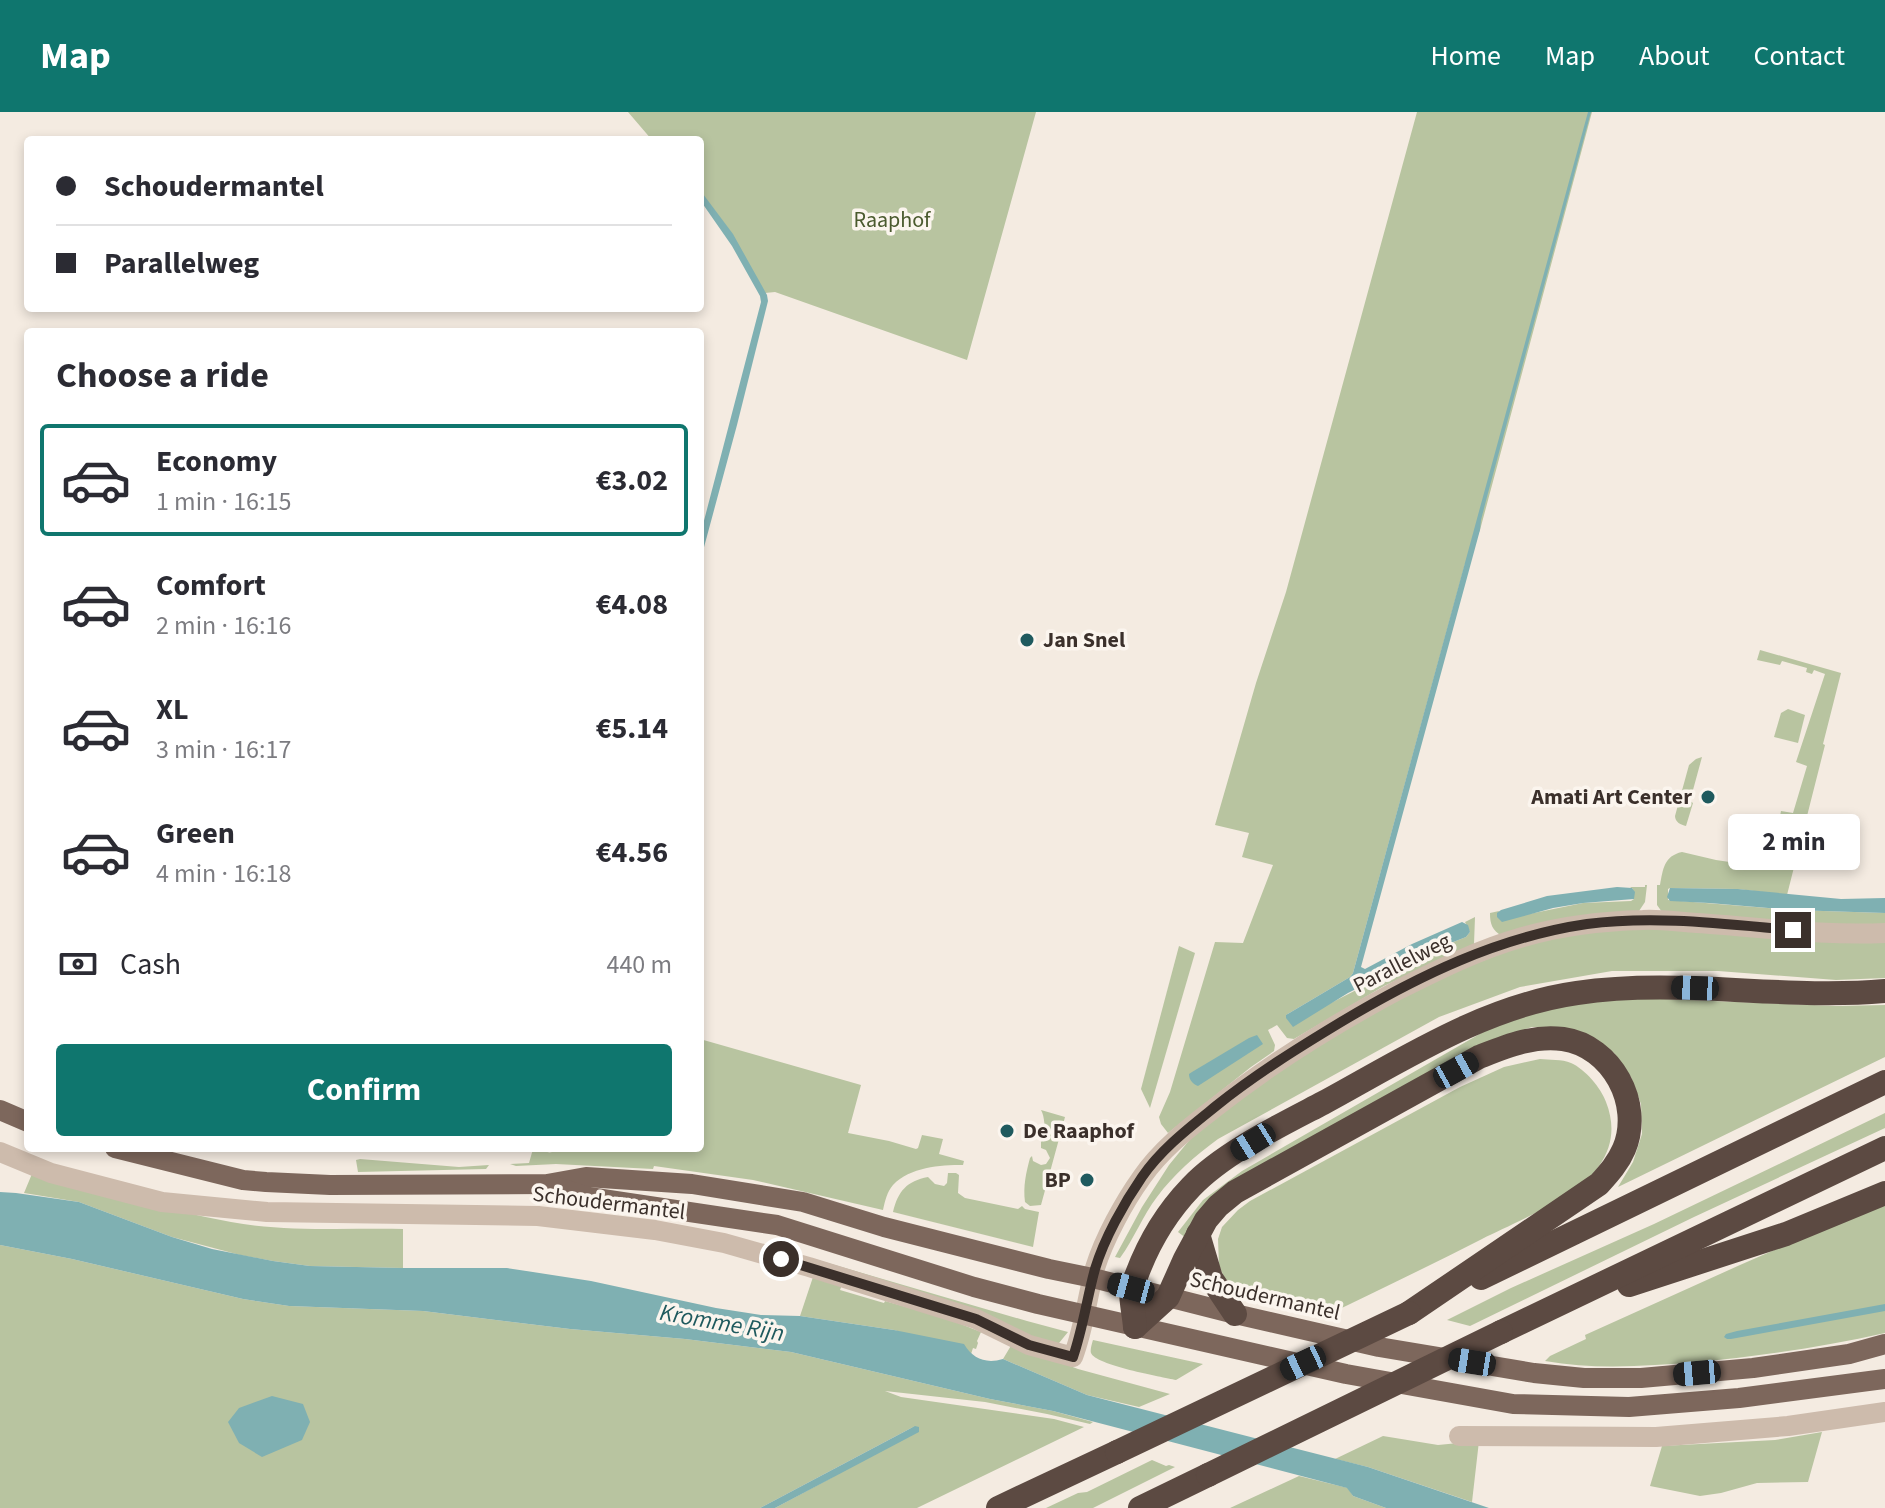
<!DOCTYPE html>
<meta charset="utf-8">
<style>
:root{--surface:#fff;--page:#f2f2f3;--text:#2b2b33;--muted:#7c7c81;--line:#e1e1e2;--accent:#0f766e}
body{margin:0;font-family:"Source Sans 3",sans-serif;background:var(--page);color:var(--text);height:100vh;display:flex;flex-direction:column;font-size:30px;white-space:nowrap}
*{box-sizing:border-box;margin:0}
p{font-size:26px;color:var(--muted)}
.icon{flex:none;width:44px;height:44px;fill:none;stroke:currentColor;stroke-width:2;stroke-linecap:round;stroke-linejoin:round}
.map{position:relative;flex:1;overflow:hidden}
.details{position:absolute;left:24px;top:216px;width:680px;height:824px;display:flex;flex-direction:column;background:var(--surface);border-radius:8px;box-shadow:0 4px 12px #0003}
.details>*{flex:none}
.guide{position:absolute;left:24px;top:24px;width:680px;height:176px;border-radius:8px;box-shadow:0 4px 12px #0003;display:grid;align-content:center;height:176px;padding:0 32px;background:var(--surface)}
.end{position:absolute;width:36px;height:36px;margin:-18px;border:10px solid #3b302b;background:#fff;box-shadow:0 0 0 4px #fff}
.from{border-radius:50%}
.bubble{position:absolute;height:56px;border-radius:8px;background:var(--surface);box-shadow:0 4px 12px #0003;font-size:26px;font-weight:700;line-height:56px;text-align:center}
.car{position:absolute;width:24px;height:48px;margin:-24px -12px;border-radius:10px;box-shadow:0 0 6px 2px #0007;background:linear-gradient(#222 24%,#8ab4d8 0 40%,#222 0 76%,#8ab4d8 0 86%,#222 0)}
.guide b{display:flex;align-items:center;gap:28px;height:76px;font-size:30px}
.guide b+b{border-top:2px solid var(--line)}
.guide i{width:20px;height:20px;background:var(--text)}
ul{padding:0;list-style:none}
li{display:flex;align-items:center;gap:24px;height:112px;margin:0 16px 12px;padding:0 16px;border:4px solid transparent;border-radius:8px}
li div{flex:1}
li b{display:block;font-size:30px}
li em{font-style:normal;font-weight:700}
li.selected{border-color:var(--accent)}
li>.icon{width:72px;height:72px;stroke-width:1.5}
h2{padding:0 32px;font-size:36px;line-height:96px}
.pay{display:flex;align-items:center;gap:20px;height:88px;padding:0 32px;font-size:30px}
.pay p{margin-inline-start:auto}
.button{display:flex;gap:16px;margin-top:auto;padding:16px 32px}
.button a{flex:1;height:92px;border-radius:8px;background:var(--accent);color:#fff;font-size:32px;font-weight:700;line-height:92px;text-align:center}
header{display:flex;align-items:center;gap:48px;box-sizing:border-box;height:112px;padding:0 40px;background:var(--accent);color:#fff}
header strong{font-size:38px}
nav{display:flex;gap:44px;margin-inline-start:auto;font-size:28px}
.map>svg:first-child{display:block}
.green{fill:#b8c4a0}
.water{fill:#7fb0b2}
.lines{fill:none;stroke-linecap:round;stroke-linejoin:round}
.minor{stroke:#cdbbac;stroke-width:20}
.major{stroke:#7d675c;stroke-width:20}
.highway{stroke:#5c4a42;stroke-width:24}
.highway-bridge{stroke:#5c4a42;stroke-width:24}
.route{stroke:#3b302b;stroke-width:10}
.poi-dot{fill:#1f5a5e;stroke:#fbf5ee;stroke-width:3}
.labels{text-anchor:middle;dominant-baseline:central;stroke-width:7;stroke-linejoin:round;paint-order:stroke}
.park-label{font-size:22px;fill:#4a5a2e;stroke:#fbf5ee}
.poi-label{font-size:22px;font-weight:bold;fill:#3b302b;stroke:#fbf5ee;text-anchor:start}
.street-label{font-size:22px;fill:#3b302b;stroke:#fbf5ee}
.water-label{font-size:24px;font-style:italic;fill:#1f5a5e;stroke:#fbf5ee}
</style>
<header>
<strong>Map</strong>
<nav><a>Home</a><a>Map</a><a>About</a><a>Contact</a></nav>
</header>
<div class="map">
<svg width="1885" height="1396" viewBox="0 0 1885 1396">
<rect width="100%" height="100%" fill="#f4ebe1"/>
<g class="green">
<polygon points="628,0 1036,0 967,248 775,180 765,181 700,85 700,28 652,28"/>
<polygon points="1417,0 1592,0 1480,418 1465,452 1353,861 1350,865 1286,903 1327,893 1438,836 1466,825 1470,820 1465,810 1475,805 1474,832 1384,874 1294,927 1287,926 1277,913 1268,918 1275,933 1274,939 1251,955 1168,1021 1161,1012 1159,1005 1170,980 1215,830 1243,831 1273,753 1242,745 1249,721 1215,713 1256,571 1286,480"/>
<path d="M1760 538 1841 561 1823 632 1825 633 1787 783 1738 777 1670 776 1668 777V788L1792 798 1885 801V815L1846 816 1662 800 1657 793V773H1660C1663 757 1664 744 1682 740L1716 748 1777 757 1791 708 1780 704 1781 699 1793 701 1807 654 1796 650 1825 562 1814 558 1812 562 1806 560 1807 556 1782 549 1780 553 1757 548Z"/>
<polygon points="1788,597 1805,603 1798,631 1774,625 1781,601"/>
<path d="M1702 645 1690 689 1693 691 1686 714C1681 713 1675 710 1675 704L1689 653 1696 647Z"/>
<path d="M1645 773H1647L1645 790 1639 799 1502 824C1492 818 1490 812 1490 801L1499 799 1497 805 1529 802 1583 791 1631 789 1634 787 1633 777 1630 775H1645Z"/>
<path d="M1630 816 1885 829V866L1836 868 1718 859H1612L1520 875 1439 905 1218 1027C1196 1043 1173 1063 1157 1085 1143 1103 1134 1127 1120 1146L1115 1145 1142 1095 1169 1053 1196 1020 1302 942 1431 869 1521 834 1576 821Z"/>
<polygon points="1179,834 1195,841 1150,996 1141,977"/>
<polygon points="1615,885 1836,894 1885,893 1885,945 1618,1075 1633,1050 1642,1022 1641,992 1631,965 1614,941 1562,915 1532,915 1495,927 1361,1004 1186,1126 1178,1120 1203,1088 1242,1059 1497,912 1529,900"/>
<path d="M700 927 861 973 848 1021 889 1029 916 1037 918 1036 922 1023 943 1027 939 1042 964 1049 963 1053C940 1053 910 1055 893 1073 887 1080 885 1089 883 1098L753 1068 654 1054 653 1057 556 1052 516 1054 510 1052 529 1051 533 1037 552 1041 540 1036H700Z"/>
<path d="M1540 947C1549 948 1562 947 1571 951 1585 957 1601 976 1606 990 1615 1013 1613 1034 1599 1054 1578 1085 1516 1110 1482 1127 1429 1154 1377 1179 1323 1205L1241 1184 1229 1175 1219 1154 1218 1127 1222 1115 1238 1098 1250 1089 1460 975 1504 955Z"/>
<path d="M1041 998 1065 1005 1041 1093 1030 1094 1025 1090C1023 1074 1026 1061 1030 1046L1032 1044 1033 1049 1041 1053 1046 1052 1050 1046 1046 1038 1041 1036V1030L1046 1023C1044 1015 1045 1005 1041 998Z"/>
<polygon points="1885,1001 1885,1016 1694,1105 1470,1214 1447,1208 1511,1176 1654,1112"/>
<polygon points="360,1047 459,1055 489,1053 486,1057 358,1060 356,1048"/>
<path d="M34 1057C99 1077 163 1098 231 1110 284 1120 348 1116 403 1117V1156L310 1154 273 1149 240 1143 172 1125 79 1090 24 1081Z"/>
<path d="M948 1061H956L959 1063 958 1081 965 1086 1018 1097 1022 1094 1025 1097 1039 1100 1033 1135 893 1100C898 1079 907 1069 928 1065L935 1072 944 1074 947 1071Z"/>
<path d="M1885 1090V1221C1823 1235 1760 1244 1697 1250 1647 1254 1595 1258 1545 1249L1550 1244 1586 1227 1585 1223 1740 1153Z"/>
<polygon points="0,1133 72,1147 243,1187 289,1194 423,1199 570,1217 685,1227 791,1240 990,1287 1053,1299 1093,1310 1090,1312 1047,1302 985,1290 885,1279 901,1285 1054,1307 1084,1315 917,1396 775,1396 831,1366 915,1314 760,1396 0,1396"/>
<polygon points="773,1135 1027,1209 1068,1220 1059,1231 1051,1232"/>
<polygon points="814,1162 842,1173 840,1178 884,1191 885,1189 948,1207 981,1220 977,1229 978,1231 976,1237 973,1236 971,1242 894,1218 800,1204"/>
<path d="M1093 1228 1203 1252 1176 1268C1162 1265 1095 1253 1091 1241 1090 1238 1092 1231 1093 1228Z"/>
<polygon points="1012,1232 1078,1257 1170,1282 1139,1295 1087,1283 1003,1247"/>
<polygon points="1822,1320 1808,1370 1757,1371 1721,1381 1700,1384 1650,1374 1662,1334 1775,1328"/>
<polygon points="1383,1324 1438,1333 1479,1329 1472,1390 1368,1355 1335,1347"/>
<polygon points="1152,1348 1166,1354 1169,1353 1175,1355 1093,1396 1046,1396 1078,1381 1087,1380"/>
<polygon points="1299,1364 1348,1376 1353,1384 1386,1396 1230,1396"/>
</g>
<g class="water">
<polygon points="1588,0 1591,0 1488,381 1481,408 1480,418 1361,855 1365,857 1412,832 1462,810 1468,813 1470,820 1466,825 1438,836 1348,881 1293,915 1286,906 1286,903 1350,865 1353,861"/>
<polygon points="700,78 733,122 767,183 768,189 737,313 700,450 700,424 761,190 760,184 732,134 700,88"/>
<polygon points="1617,775 1632,776 1635,780 1634,787 1583,791 1553,796 1502,810 1497,805 1497,801 1501,798 1547,784"/>
<polygon points="1670,776 1738,777 1841,787 1885,786 1885,801 1792,798 1709,791 1670,789 1667,785"/>
<path d="M1257 923 1263 932 1198 974C1193 972 1189 968 1189 962L1192 960 1249 926Z"/>
<path d="M0 1080 16 1081 79 1090 172 1125 212 1137 273 1149 310 1154 403 1156H507L591 1169 716 1196 761 1203 800 1204 894 1218 964 1232C973 1247 986 1252 1003 1247L1087 1283 1368 1355 1489 1396H1386L1353 1384 1347 1376 1053 1299 990 1287 791 1240 685 1227 570 1217 423 1199 289 1194 243 1187 72 1147 0 1133Z"/>
<polygon points="1885,1192 1885,1199 1731,1227 1727,1227 1724,1225 1726,1222 1737,1219"/>
<polygon points="272,1284 303,1292 310,1310 302,1328 262,1345 239,1331 228,1310 239,1296"/>
<polygon points="915,1314 919,1315 919,1320 775,1396 760,1396"/>
</g>
<g class="lines">
<g class="minor">
<path d="M0 1040 51 1061 162 1090 267 1100 538 1104 655 1118 724 1131 809 1155 976 1207 1029 1233 1073 1245C1084 1216 1087 1186 1095 1156 1104 1127 1124 1090 1142 1065 1160 1039 1187 1017 1212 998 1271 951 1334 912 1400 877 1440 857 1480 837 1523 825 1561 814 1603 809 1643 808 1661 807 1679 810 1697 811 1760 815 1822 824 1885 821"/>
<polyline points="1459,1324 1656,1325 1788,1314 1885,1300"/>
</g>
<g class="major">
<polyline points="0,998 28,1010"/>
<polyline points="115,1036 243,1068 266,1070 330,1073 547,1072 586,1065 692,1072 803,1090 884,1115 1049,1157 1093,1166 1235,1202 1379,1235 1534,1261 1584,1266 1641,1266 1753,1256 1849,1242 1885,1232"/>
<polyline points="551,1073 589,1085 777,1113 974,1175 1038,1192 1346,1262 1513,1292 1629,1295 1739,1286 1885,1267"/>
</g>
<g class="highway">
<polyline points="1198,1122 1211,1166 1235,1202"/>
<polyline points="1481,1166 1885,970"/>
<polyline points="1629,1173 1786,1122 1885,1081"/>
<path d="M1135 1215 1168 1185 1185 1147 1206 1108 1218 1094 1235 1080 1479 945C1507 934 1533 923 1563 927 1612 934 1643 992 1624 1037 1618 1051 1609 1061 1599 1072L1409 1201"/>
<path d="M1135 1215C1134 1203 1131 1190 1131 1179 1132 1173 1135 1167 1137 1162 1149 1130 1167 1100 1191 1075 1223 1041 1281 1013 1323 991 1404 947 1485 894 1577 881 1679 866 1782 888 1885 879"/>
<polyline points="1501,1220 1885,1036"/>
<polyline points="998,1396 1117,1340"/>
<polyline points="1140,1396 1208,1363"/>
</g>
<g class="highway-bridge">
<polyline points="1117,1340 1409,1201"/>
<polyline points="1208,1363 1501,1220"/>
</g>
</g>
<g class="lines">
<path class="route" d="M781 1147 976 1207 1029 1233 1073 1245C1083 1216 1087 1186 1095 1157 1104 1127 1124 1091 1142 1065 1161 1037 1190 1015 1216 994 1256 962 1298 936 1341 910 1418 864 1498 825 1587 812 1655 803 1725 812 1793 818"/>
</g>
<g class="poi-dot">
<circle cx="1027" cy="528" r="8"/>
<circle cx="1708" cy="685" r="8"/>
<circle cx="1007" cy="1019" r="8"/>
<circle cx="1087" cy="1068" r="8"/>
</g>
<g class="labels">
<g class="park-label">
<text x="892" y="108">Raaphof</text>
</g>
<g class="poi-label">
<text x="1043" y="528">Jan Snel</text>
<text x="1692" y="685" text-anchor="end">Amati Art Center</text>
<text x="1023" y="1019">De Raaphof</text>
<text x="1071" y="1068" text-anchor="end">BP</text>
</g>
<g class="street-label">
<text transform="translate(1402 851) rotate(-27)">Parallelweg</text>
<text transform="translate(609 1091) rotate(7)">Schoudermantel</text>
<text transform="translate(1265 1184) rotate(13)">Schoudermantel</text>
</g>
<g class="water-label">
<text transform="translate(722 1211) rotate(10)">Kromme Rijn</text>
</g>
</g>
</svg>
<i class="end from" style="left:781px;top:1147px"></i>
<i class="end" style="left:1793px;top:818px"></i>
<div class="bubble" style="left:1728px;top:702px;width:132px">2 min</div>
<i class="car" style="left:1695px;top:876px;rotate:272deg"></i>
<i class="car" style="left:1456px;top:958px;rotate:61deg"></i>
<i class="car" style="left:1253px;top:1030px;rotate:238deg"></i>
<i class="car" style="left:1131px;top:1176px;rotate:285deg"></i>
<i class="car" style="left:1472px;top:1250px;rotate:279deg"></i>
<i class="car" style="left:1303px;top:1251px;rotate:245deg"></i>
<i class="car" style="left:1697px;top:1261px;rotate:265deg"></i>
<div class="guide">
<b><i class="from"></i>Schoudermantel</b>
<b><i></i>Parallelweg</b>
</div>
<section class="details">
<h2>Choose a ride</h2>
<ul>
<li class="selected"><svg class="icon" aria-label="car" viewBox="0 0 24 24"><path d="M5 17H2v-5l4-1 3-4h7l3 4 3 1v5h-3M9 17h6M6 11h13"/><circle cx="7" cy="17" r="2"/><circle cx="17" cy="17" r="2"/></svg><div><b>Economy</b><p>1 min · 16:15</p></div><em>€3.02</em></li>
<li><svg class="icon" aria-label="car" viewBox="0 0 24 24"><path d="M5 17H2v-5l4-1 3-4h7l3 4 3 1v5h-3M9 17h6M6 11h13"/><circle cx="7" cy="17" r="2"/><circle cx="17" cy="17" r="2"/></svg><div><b>Comfort</b><p>2 min · 16:16</p></div><em>€4.08</em></li>
<li><svg class="icon" aria-label="car" viewBox="0 0 24 24"><path d="M5 17H2v-5l4-1 3-4h7l3 4 3 1v5h-3M9 17h6M6 11h13"/><circle cx="7" cy="17" r="2"/><circle cx="17" cy="17" r="2"/></svg><div><b>XL</b><p>3 min · 16:17</p></div><em>€5.14</em></li>
<li><svg class="icon" aria-label="car" viewBox="0 0 24 24"><path d="M5 17H2v-5l4-1 3-4h7l3 4 3 1v5h-3M9 17h6M6 11h13"/><circle cx="7" cy="17" r="2"/><circle cx="17" cy="17" r="2"/></svg><div><b>Green</b><p>4 min · 16:18</p></div><em>€4.56</em></li>
</ul>
<div class="pay"><svg class="icon" aria-label="cash" viewBox="0 0 24 24"><path d="M3 7h18v10H3z"/><circle cx="12" cy="12" r="2"/></svg>Cash<p>440 m</p></div>
<div class="button"><a>Confirm</a></div>
</section>
</div>
